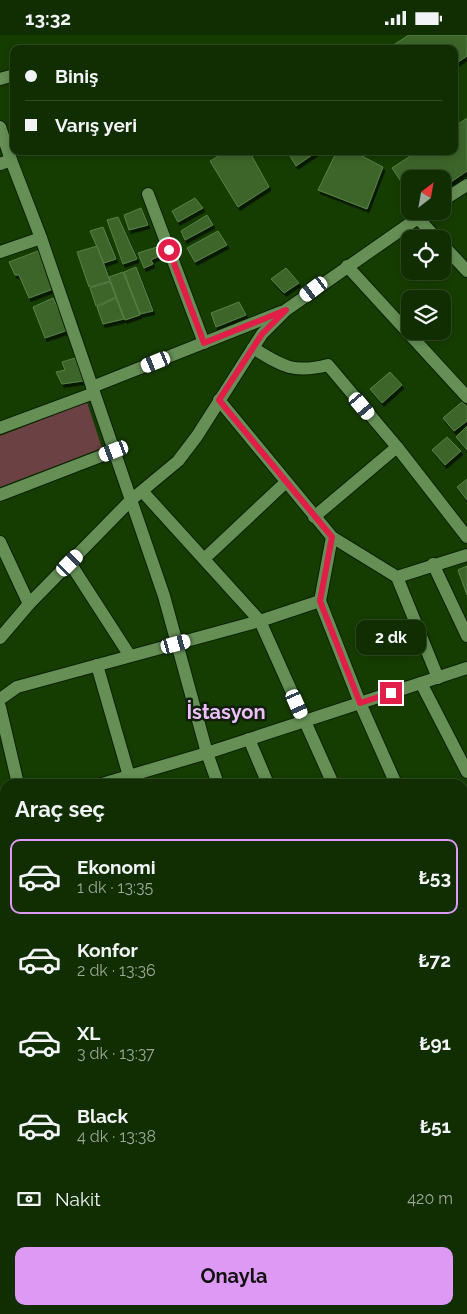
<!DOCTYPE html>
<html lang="tr">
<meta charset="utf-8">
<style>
:root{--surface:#102e01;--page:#1e3a10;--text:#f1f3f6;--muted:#9ca899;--line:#304a23;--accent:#dd99f3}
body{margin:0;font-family:Raleway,sans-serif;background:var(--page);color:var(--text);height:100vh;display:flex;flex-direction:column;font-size:19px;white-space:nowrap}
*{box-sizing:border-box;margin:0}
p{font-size:16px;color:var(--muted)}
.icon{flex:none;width:28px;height:28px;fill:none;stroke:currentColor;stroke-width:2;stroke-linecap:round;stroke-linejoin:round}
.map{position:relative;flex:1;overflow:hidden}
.details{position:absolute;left:0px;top:744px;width:468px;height:536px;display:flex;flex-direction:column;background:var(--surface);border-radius:15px 15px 0 0;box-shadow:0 2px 8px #0003,0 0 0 1px var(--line)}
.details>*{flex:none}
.guide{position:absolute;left:10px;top:10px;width:448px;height:110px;border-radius:10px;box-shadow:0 2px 8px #0003,0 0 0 1px var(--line);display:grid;align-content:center;height:110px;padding:0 15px;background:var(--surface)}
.needle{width:32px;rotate:31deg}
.controls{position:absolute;left:401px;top:135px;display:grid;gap:10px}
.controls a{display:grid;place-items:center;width:50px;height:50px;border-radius:10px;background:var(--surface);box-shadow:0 2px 8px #0003,0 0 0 1px var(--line);font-size:25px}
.end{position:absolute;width:22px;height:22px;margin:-11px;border:6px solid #e11d48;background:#fff;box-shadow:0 0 0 2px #fff}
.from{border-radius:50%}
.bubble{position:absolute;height:35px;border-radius:10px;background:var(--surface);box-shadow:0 2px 8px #0003,0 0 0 1px var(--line);font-size:16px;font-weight:700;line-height:35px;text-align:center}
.car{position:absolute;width:15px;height:30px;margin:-15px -8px;border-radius:6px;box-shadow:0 0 4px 1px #0007;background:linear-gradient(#fff 24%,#345 0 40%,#fff 0 76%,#345 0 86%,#fff 0)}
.guide b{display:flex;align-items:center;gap:18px;height:48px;font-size:19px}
.guide b+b{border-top:1px solid var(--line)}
.guide i{width:12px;height:12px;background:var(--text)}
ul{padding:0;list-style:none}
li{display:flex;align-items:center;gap:15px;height:75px;margin:0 10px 8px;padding:0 5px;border:2px solid transparent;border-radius:10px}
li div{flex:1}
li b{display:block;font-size:19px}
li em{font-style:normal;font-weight:700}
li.on{border-color:var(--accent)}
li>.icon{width:45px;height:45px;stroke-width:1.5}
h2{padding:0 15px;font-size:22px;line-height:60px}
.pay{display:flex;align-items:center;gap:12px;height:55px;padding:0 15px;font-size:19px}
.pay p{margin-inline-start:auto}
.button{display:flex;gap:10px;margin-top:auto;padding:10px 15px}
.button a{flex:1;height:58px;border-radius:10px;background:var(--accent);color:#111;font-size:20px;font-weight:700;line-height:58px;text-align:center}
.status{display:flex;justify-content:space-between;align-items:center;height:35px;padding:0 25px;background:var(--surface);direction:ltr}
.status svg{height:14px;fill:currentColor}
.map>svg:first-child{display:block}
.green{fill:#6b4143}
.building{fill:#3d652c;stroke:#588148;filter:url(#shadow)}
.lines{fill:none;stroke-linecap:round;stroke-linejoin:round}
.minor-casing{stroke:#0c2004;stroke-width:14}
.minor{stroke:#658f55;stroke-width:12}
.route{stroke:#e11d48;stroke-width:6}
.labels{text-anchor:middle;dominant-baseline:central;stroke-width:5;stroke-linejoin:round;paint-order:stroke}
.district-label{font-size:20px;font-weight:bold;fill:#eebfff;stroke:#0f1f08}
</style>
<div class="status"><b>13:32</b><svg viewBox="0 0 49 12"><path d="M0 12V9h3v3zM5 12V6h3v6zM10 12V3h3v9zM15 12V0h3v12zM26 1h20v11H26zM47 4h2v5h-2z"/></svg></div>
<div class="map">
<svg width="467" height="1279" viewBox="0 0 467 1279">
<defs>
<filter id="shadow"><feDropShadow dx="2" dy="3.5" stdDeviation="0" flood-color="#0009"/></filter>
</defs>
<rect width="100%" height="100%" fill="#163d01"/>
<g class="green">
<polygon points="87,367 102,413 0,452 0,401"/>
<polygon points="467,925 467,965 462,963 463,927"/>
<polygon points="0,955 5,961 5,1082 3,1082 0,1055"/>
<polygon points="463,1109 467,1111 467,1147 463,1148"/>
</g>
<g class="building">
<polygon points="409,0 467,0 467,21 454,30 454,14 387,14"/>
<polygon points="467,83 467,136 442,153 442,144 410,144 410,160 392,133 418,116 454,116 454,92"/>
<polygon points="227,116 249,116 269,152 238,172 210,126"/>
<polygon points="287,116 318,116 296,131"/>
<polygon points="342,116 352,116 383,132 367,174 318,155 334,122"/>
<polygon points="195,163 203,173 178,187 172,176"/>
<polygon points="141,173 148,190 129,195 124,180"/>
<polygon points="207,180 213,190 185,205 181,196"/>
<polygon points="118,182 137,224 123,229 107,185"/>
<polygon points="103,192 116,224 104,228 90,196"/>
<polygon points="218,196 227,210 195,227 187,213"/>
<polygon points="97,211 110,246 89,252 77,217"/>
<polygon points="160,211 163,219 151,225 153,229 144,233 138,218"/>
<polygon points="38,216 53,254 29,263 19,240 15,240 9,227"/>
<polygon points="136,232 153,276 140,279 124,237"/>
<polygon points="286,233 299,248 284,258 271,244"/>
<polygon points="123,237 140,280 125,285 109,242"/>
<polygon points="110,247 116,262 96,271 90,253"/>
<polygon points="53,263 68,295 45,303 33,272"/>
<polygon points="116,263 124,284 103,289 97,272"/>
<polygon points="239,267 246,280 216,292 211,278"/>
<polygon points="75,323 83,346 62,349 56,337 65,335 62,327"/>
<polygon points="390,337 402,350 382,368 370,354"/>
<polygon points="462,367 467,372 467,386 454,396 443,383"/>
<polygon points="467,391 467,415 456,402"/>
<polygon points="447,402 461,416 445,430 432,415"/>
<polygon points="467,444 467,465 457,452"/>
<polygon points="467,531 467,560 458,535"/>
</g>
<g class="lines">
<defs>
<g id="minor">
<polyline points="0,44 14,40"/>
<polyline points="0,92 11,125"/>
<polyline points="0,129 11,125 41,203 164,561 207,718 218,749"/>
<polyline points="148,159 204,308"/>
<polyline points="442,166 467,150"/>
<polyline points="418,183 437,204"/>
<polyline points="442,209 467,236"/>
<polyline points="0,217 41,203"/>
<polyline points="347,231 467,362"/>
<path d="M253 313C282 331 293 339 328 330L397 412 467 502"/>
<polyline points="92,352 281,277"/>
<polyline points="219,365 332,502"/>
<polyline points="0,393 94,358"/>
<polyline points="143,457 260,586 333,749"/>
<polyline points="0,460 114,416"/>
<polyline points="314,482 397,412"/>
<polyline points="0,507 29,569"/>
<polyline points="204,524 286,447"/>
<polyline points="70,528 130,621"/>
<polyline points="433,529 467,601"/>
<polyline points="397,542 438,643"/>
<polyline points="320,566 360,668 396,749"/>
<polyline points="0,603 29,569 131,465 178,426 197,401 262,299 286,275 428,176"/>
<polyline points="97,630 131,748"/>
<polyline points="421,648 467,737"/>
<polyline points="0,664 17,652 260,586 320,566 332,502 397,542 467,520"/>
<polyline points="0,672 18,749"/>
<polyline points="249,704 268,749"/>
<polyline points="102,749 207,718 467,633"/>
<polyline points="0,779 5,778"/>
<polyline points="462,793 467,791"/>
<polyline points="0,869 5,867"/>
<polyline points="462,918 467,916"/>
<polyline points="0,928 5,944"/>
<polyline points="462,975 467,976"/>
<polyline points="0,1092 5,1091"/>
<polyline points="462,1101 467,1102"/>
<polyline points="0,1182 5,1181"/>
<polyline points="462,1185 467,1184"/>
<polyline points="0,1206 5,1260"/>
<polyline points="221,1275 223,1279"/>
<polyline points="312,1275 313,1279"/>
<polyline points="417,1275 419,1279"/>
<polyline points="9,1279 26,1275"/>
<polyline points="198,1279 206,1275"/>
</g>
</defs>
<use href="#minor" class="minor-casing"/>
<use href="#minor" class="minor"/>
</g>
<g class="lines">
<polyline class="route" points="169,215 204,308 286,275 262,299 219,365 332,502 320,566 360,668 391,658"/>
</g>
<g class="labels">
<g class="district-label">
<text x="226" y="677">İstasyon</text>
</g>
</g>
</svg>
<div class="controls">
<a><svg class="needle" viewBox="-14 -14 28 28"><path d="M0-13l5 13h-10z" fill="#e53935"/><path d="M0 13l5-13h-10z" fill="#9ca899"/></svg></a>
<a><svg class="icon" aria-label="locate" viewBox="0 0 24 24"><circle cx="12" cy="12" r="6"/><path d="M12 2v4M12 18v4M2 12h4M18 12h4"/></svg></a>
<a><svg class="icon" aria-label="layers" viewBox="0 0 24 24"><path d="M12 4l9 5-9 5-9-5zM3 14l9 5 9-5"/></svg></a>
</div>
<i class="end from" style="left:169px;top:215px"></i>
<i class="end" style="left:391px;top:658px"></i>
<div class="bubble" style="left:356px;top:585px;width:70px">2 dk</div>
<i class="car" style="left:314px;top:254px;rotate:233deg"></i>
<i class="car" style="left:156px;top:327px;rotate:248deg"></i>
<i class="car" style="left:362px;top:371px;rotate:140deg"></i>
<i class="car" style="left:114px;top:416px;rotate:249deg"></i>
<i class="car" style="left:70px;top:528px;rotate:45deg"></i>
<i class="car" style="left:176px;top:609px;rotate:75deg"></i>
<i class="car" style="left:297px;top:669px;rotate:156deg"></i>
<div class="guide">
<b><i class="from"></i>Biniş</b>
<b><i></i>Varış yeri</b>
</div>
<section class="details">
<h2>Araç seç</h2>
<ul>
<li class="on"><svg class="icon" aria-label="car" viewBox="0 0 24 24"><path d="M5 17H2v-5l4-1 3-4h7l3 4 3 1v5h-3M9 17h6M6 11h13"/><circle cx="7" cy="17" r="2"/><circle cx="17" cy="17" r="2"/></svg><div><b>Ekonomi</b><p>1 dk · 13:35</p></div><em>₺53</em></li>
<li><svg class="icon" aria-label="car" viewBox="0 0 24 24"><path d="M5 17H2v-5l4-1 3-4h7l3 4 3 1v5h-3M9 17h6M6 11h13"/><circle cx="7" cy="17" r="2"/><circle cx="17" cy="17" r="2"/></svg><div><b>Konfor</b><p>2 dk · 13:36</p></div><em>₺72</em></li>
<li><svg class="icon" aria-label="car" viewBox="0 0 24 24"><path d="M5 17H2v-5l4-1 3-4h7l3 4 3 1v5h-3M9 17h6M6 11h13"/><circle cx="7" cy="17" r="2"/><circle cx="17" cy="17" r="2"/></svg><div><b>XL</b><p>3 dk · 13:37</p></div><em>₺91</em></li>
<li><svg class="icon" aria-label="car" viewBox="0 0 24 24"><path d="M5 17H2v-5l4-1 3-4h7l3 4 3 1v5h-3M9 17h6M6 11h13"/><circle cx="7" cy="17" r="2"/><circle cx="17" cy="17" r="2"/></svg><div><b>Black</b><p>4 dk · 13:38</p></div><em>₺51</em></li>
</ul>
<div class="pay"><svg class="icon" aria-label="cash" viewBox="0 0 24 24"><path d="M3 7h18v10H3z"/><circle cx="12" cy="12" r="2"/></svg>Nakit<p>420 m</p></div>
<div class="button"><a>Onayla</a></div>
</section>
</div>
